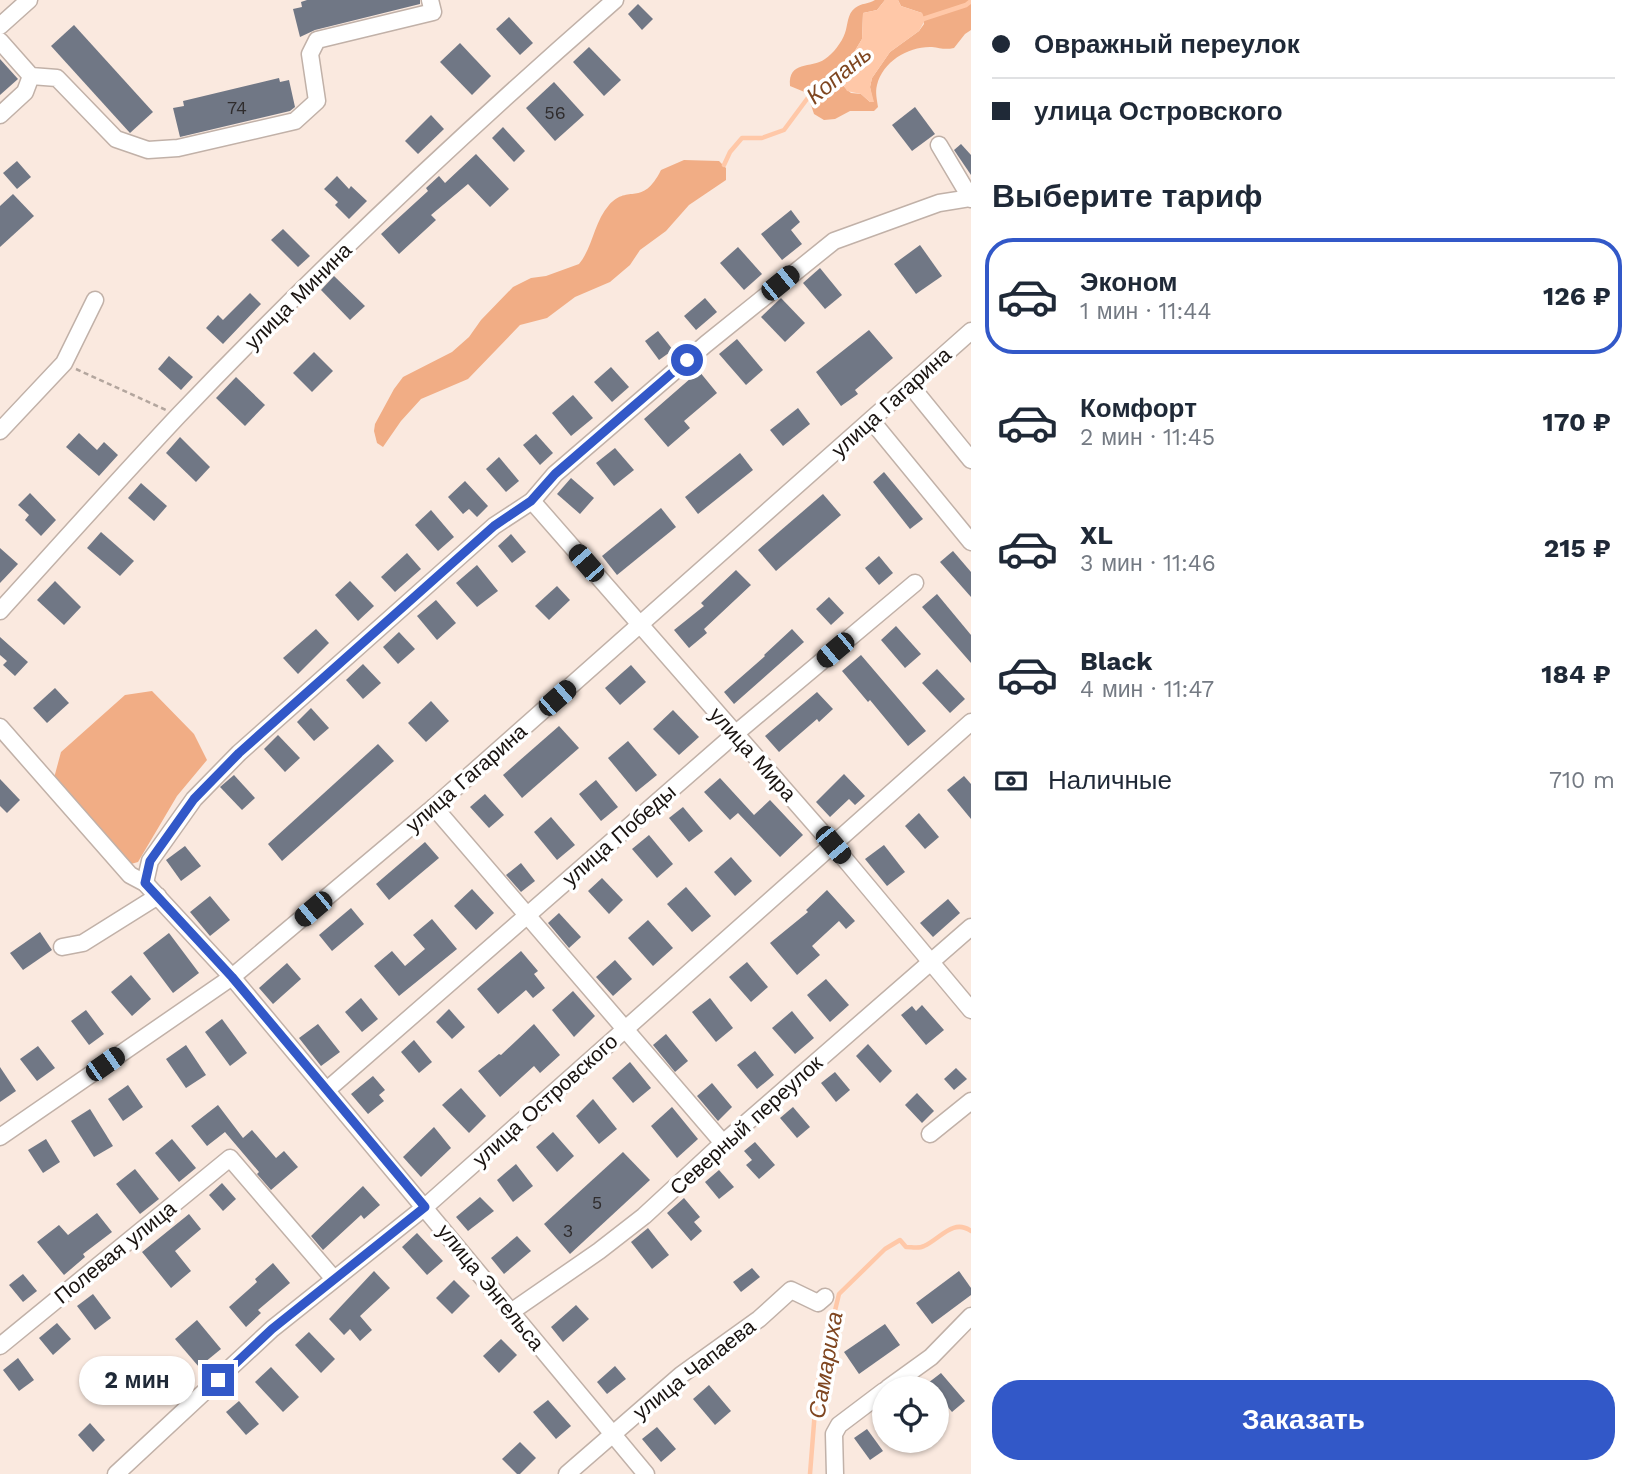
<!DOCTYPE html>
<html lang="ru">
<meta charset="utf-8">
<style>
:root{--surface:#fff;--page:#f6f6f7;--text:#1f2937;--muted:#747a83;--line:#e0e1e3;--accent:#3258c8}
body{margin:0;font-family:"Work Sans",sans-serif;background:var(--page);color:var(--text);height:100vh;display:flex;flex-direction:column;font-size:26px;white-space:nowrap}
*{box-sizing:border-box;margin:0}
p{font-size:23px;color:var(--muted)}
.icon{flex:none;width:38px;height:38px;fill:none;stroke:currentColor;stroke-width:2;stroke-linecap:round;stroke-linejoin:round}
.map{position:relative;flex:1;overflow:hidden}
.drawer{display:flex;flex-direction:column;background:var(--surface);width:665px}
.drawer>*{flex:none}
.hud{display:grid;align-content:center;height:154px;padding:0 21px;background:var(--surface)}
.controls{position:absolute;left:872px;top:1376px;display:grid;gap:14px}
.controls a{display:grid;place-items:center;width:77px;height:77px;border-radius:50%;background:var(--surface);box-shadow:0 2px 5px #0004;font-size:35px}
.end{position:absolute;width:32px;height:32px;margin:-16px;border:9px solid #3258c8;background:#fff;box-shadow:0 0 0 4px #fff}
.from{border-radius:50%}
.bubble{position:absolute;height:49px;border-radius:24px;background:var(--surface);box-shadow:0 2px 5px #0004;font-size:23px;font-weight:700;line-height:49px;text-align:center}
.car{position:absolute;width:21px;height:42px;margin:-21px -10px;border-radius:9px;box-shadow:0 0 5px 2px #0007;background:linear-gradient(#222 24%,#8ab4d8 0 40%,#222 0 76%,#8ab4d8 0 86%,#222 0)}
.hud b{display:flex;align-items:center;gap:24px;height:66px;font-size:26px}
.hud b+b{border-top:2px solid var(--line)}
.hud i{width:18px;height:18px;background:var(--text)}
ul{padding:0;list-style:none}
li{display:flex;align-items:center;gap:21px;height:116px;margin:0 14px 10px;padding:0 7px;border:4px solid transparent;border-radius:28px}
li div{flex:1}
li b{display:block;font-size:26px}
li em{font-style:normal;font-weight:700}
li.active{border-color:var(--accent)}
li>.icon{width:63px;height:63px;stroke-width:1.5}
h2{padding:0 21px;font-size:32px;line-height:84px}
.pay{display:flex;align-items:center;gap:18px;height:77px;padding:0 21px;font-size:26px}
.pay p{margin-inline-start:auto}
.primary-button{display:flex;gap:14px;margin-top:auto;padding:14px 21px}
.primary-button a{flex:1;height:80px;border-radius:28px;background:var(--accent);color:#fff;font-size:28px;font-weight:700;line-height:80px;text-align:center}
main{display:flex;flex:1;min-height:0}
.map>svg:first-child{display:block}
.green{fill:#f1ad85}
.water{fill:#ffc8a8}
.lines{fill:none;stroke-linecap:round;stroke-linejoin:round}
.stream{stroke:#ffc8a8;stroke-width:4.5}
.building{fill:#707785}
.minor-casing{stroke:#c1b1a8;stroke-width:19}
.path{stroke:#b3a69e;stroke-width:2.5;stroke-dasharray:5 3.5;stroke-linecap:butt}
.minor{stroke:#fff;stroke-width:16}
.route{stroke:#3258c8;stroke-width:9}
.labels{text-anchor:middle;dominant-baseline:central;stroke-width:7;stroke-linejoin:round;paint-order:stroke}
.number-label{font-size:18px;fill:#2f2c2d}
.street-label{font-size:21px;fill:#191310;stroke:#fff}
.water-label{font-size:23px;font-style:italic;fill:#7f4620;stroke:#fff}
</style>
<main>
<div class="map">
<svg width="971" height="1474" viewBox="0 0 971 1474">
<rect width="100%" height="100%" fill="#fae9df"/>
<g class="green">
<path d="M875 0H885L877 10 863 13 862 39 847 64 837 69C836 79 844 87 851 93L861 94 870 102H873L870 87 872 78 890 52 919 31 924 24 922 13 901 6 898 0H971V30L965 34 954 48C945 50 940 48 932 47 909 46 883 61 877 85 875 92 877 100 878 107L874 111H850L835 119 824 120 814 114 807 93 790 86C788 60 811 69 825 59 833 54 842 42 845 33 848 25 847 14 855 8 861 3 869 4 875 0Z"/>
<path d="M684 160 719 161 726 168V180L689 205 666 231 640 250 630 265 610 282 575 297 547 318 520 325 468 379 421 399 401 421 383 447 377 443 374 431 375 424 394 389 403 377 452 352 469 337 481 320 513 287 531 278 546 276 579 264C593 247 594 222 609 205 629 183 642 208 661 170Z"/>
<polygon points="152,691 194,734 207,760 177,796 138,862 131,864 54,778 61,752 125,695"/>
</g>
<polygon class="water" points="885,0 898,0 901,6 922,13 925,20 919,31 890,52 872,78 870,87 874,102 870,102 861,94 847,91 836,72 837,69 847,64 862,39 863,13 877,10"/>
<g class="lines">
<g class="stream">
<polyline points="920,20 966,5 971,1"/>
<polyline points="724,165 730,152 742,138 762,138 784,130 810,95 840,75"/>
<path d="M810 1474 817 1385 839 1294 885 1249 900 1240 906 1247C912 1247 919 1249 924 1246 940 1239 953 1218 971 1231"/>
</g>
</g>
<g class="building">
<polygon points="307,0 420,0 420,4 315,30 300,37 293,9 302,7 301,2"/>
<polygon points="638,4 653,19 642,30 628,14"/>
<polygon points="509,17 533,43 520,55 496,29"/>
<polygon points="74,25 153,112 130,133 51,46"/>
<polygon points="460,43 491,76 472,95 440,62"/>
<polygon points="589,47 621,80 604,96 573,62"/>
<polygon points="0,59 18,79 0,95"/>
<polygon points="279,78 280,82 289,80 295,107 290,111 180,137 173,108 184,106 183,101"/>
<polygon points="554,82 584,115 555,141 526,108"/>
<polygon points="915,107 935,134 912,151 892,125"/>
<polygon points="431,115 444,129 418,154 405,141"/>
<polygon points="503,127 525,151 514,162 492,138"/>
<polygon points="961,144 971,155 971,175 954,150"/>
<polygon points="476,154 509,189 490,207 468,184 431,215 436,220 399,254 381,234 428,191 426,188 439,176 445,183"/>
<polygon points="17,161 31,177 17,189 3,173"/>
<polygon points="337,176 349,189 351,186 367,201 349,219 335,205 338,202 324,189"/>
<polygon points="13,194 34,216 0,247 0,206"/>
<polygon points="791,210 800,222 791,230 802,244 782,260 761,234"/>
<polygon points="283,229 310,256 298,267 271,240"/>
<polygon points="920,245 942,276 916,294 894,264"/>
<polygon points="738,247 762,274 744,290 720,263"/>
<polygon points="820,268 842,295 825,309 803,283"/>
<polygon points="334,276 365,306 350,320 321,290"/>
<polygon points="250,293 261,304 223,344 206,328 218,315 223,320"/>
<polygon points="705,298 717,312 696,330 684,316"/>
<polygon points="781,298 805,323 785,342 761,317"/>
<polygon points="869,330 893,358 855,390 858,394 841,406 816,372"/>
<polygon points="658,331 673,350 659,360 645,341"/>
<polygon points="737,339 763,370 746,385 719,354"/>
<polygon points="314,352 333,371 312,392 293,373"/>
<polygon points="169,356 193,377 181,390 158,369"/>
<polygon points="611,367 629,387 612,402 594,382"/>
<polygon points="699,371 717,393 684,421 690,428 668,447 644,419"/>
<polygon points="236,377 265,405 245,426 216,398"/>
<polygon points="573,395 593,418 571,436 552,413"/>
<polygon points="798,408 810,424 783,446 770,430"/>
<polygon points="79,433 97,450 104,442 118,455 99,476 66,447"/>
<polygon points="536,434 553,453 540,465 523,445"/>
<polygon points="180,437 210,467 196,482 166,453"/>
<polygon points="615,448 634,470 614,486 596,463"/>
<polygon points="740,453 753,470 698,514 685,497"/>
<polygon points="499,457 519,481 506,492 486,469"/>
<polygon points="884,472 923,519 910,529 873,482"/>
<polygon points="571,478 594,498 580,514 557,494"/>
<polygon points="465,481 488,506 477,517 469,509 463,514 448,497"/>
<polygon points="141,483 167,506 154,521 128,498"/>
<polygon points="30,493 56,520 41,536 25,520 29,515 18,505"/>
<polygon points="823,494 841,515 776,571 758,550"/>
<polygon points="661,508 676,527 617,575 602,556"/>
<polygon points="431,510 454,537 438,551 415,525"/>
<polygon points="101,532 134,561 120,576 87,548"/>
<polygon points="511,534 526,552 512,563 498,546"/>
<polygon points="0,548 18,564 0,583"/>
<polygon points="953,551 971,572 971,597 940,562"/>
<polygon points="407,553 421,569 395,592 381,577"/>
<polygon points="879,556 893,573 879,585 865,568"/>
<polygon points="477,565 498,591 477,607 456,583"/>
<polygon points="736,570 751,585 704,629 707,633 689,648 674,630 704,606 701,603"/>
<polygon points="55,581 81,607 64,625 37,600"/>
<polygon points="350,581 374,606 358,621 335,595"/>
<polygon points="557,586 570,600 549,620 535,606"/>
<polygon points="937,594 971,635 971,663 922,607"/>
<polygon points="829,597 844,613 831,625 816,609"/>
<polygon points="436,600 456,623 437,640 417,616"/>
<polygon points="896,626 921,654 905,668 881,640"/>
<polygon points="316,629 329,643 298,674 283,658"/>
<polygon points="792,629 804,642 734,704 724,692 765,656 764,655"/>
<polygon points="399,632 415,649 398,664 383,647"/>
<polygon points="0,637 28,662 15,676 3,665 7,661 0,655"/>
<polygon points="861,655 926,731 908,746 870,700 868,702 842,671"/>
<polygon points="363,664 381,683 363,699 346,680"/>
<polygon points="631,665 646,682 620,705 605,688"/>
<polygon points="937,669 965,699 950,713 922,683"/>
<polygon points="55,688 69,703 47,723 33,708"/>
<polygon points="817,692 833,709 819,722 817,719 779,752 765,736"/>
<polygon points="431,701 449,721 426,742 408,723"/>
<polygon points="311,708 329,728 314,741 297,722"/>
<polygon points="673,710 699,737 679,755 653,729"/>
<polygon points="559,726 579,748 522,798 503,775"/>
<polygon points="278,735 300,758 285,772 264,749"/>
<polygon points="628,741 657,775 636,792 608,758"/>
<polygon points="378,744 394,761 282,861 268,844"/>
<polygon points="844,774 865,796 855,805 849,799 830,817 816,802"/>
<polygon points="234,775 255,798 242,810 220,787"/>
<polygon points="964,776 971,784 971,819 947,790"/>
<polygon points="720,778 754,815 770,800 803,835 780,857 738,813 730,820 704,792"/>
<polygon points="0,779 20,800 7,813 0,806"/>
<polygon points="596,780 618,807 601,821 579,794"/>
<polygon points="485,794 504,815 489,828 470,807"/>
<polygon points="683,807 703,831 689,842 669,818"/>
<polygon points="919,813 939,837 925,849 905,826"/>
<polygon points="551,817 575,845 557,860 534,832"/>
<polygon points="649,835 673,864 657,878 632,849"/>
<polygon points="425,842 439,858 389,900 376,884"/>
<polygon points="884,845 905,872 887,886 865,859"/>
<polygon points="185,846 201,866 181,881 166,860"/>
<polygon points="731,857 752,881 735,896 714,872"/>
<polygon points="521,863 535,881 521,892 506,875"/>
<polygon points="602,878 623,900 609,914 588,891"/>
<polygon points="686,887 711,916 692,932 667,904"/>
<polygon points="472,889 494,913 476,930 454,906"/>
<polygon points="827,890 855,921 846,929 839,921 812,946 820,955 797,975 770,943 808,912 806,910"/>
<polygon points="210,896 230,920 210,936 190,912"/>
<polygon points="948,899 960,913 933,937 920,923"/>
<polygon points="351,908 364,924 332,951 319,935"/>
<polygon points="559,913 581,937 569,948 548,923"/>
<polygon points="432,919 457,949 399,996 374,966 392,951 405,966 425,949 413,935"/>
<polygon points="648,920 673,948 653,966 628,938"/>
<polygon points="40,932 52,950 23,970 10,953"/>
<polygon points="169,933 199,973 173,993 143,953"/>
<polygon points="521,951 538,971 534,974 545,988 533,998 526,990 498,1014 477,989"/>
<polygon points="615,960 632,979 613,996 596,977"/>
<polygon points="747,962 768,987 751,1002 729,977"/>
<polygon points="287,963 301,979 273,1004 259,988"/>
<polygon points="131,975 151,999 132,1016 111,992"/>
<polygon points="826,979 849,1005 830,1022 807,995"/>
<polygon points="573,991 595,1016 574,1037 552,1010"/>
<polygon points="361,998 378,1019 362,1032 345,1012"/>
<polygon points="710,998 733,1028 716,1042 692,1012"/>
<polygon points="922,1005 944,1030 926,1045 901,1015 912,1006 916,1011"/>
<polygon points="449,1009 465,1027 452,1039 436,1022"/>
<polygon points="86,1010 104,1034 89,1045 71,1021"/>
<polygon points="792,1011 814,1038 795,1054 772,1028"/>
<polygon points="222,1019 247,1053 230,1066 205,1032"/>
<polygon points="318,1024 340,1052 321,1066 299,1038"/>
<polygon points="534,1024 560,1055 540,1073 534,1066 500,1097 478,1071 499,1054 501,1055"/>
<polygon points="666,1034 688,1061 675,1072 653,1045"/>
<polygon points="414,1040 432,1062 419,1073 401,1052"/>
<polygon points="868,1044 892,1071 880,1083 856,1056"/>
<polygon points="186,1045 206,1075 186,1088 166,1059"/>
<polygon points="38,1046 55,1068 37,1081 20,1059"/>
<polygon points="755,1051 774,1075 757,1089 737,1065"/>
<polygon points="630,1062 651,1088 633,1103 612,1078"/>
<polygon points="0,1067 16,1091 0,1102"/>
<polygon points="956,1068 967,1079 954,1090 944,1079"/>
<polygon points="835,1072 850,1090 836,1102 821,1083"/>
<polygon points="373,1076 385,1090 379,1095 384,1101 368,1114 351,1094"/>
<polygon points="712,1083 732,1107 718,1121 697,1096"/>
<polygon points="128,1085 143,1107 123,1121 108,1099"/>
<polygon points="461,1088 486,1116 469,1133 442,1105"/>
<polygon points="917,1093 934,1111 922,1123 905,1105"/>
<polygon points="593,1099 617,1129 599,1144 576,1116"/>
<polygon points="218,1105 243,1138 252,1130 276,1158 284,1151 298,1167 271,1190 257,1174 259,1172 225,1132 207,1146 191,1126"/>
<polygon points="672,1107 698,1139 677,1158 651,1126"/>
<polygon points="793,1107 810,1127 797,1138 780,1118"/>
<polygon points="90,1109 113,1146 94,1157 71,1121"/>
<polygon points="434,1127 451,1148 421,1177 403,1157"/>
<polygon points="553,1132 574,1156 557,1172 536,1147"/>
<polygon points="46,1139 60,1162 43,1173 28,1150"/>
<polygon points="172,1139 196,1168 179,1182 155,1153"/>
<polygon points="755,1142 775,1165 759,1179 746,1165 752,1160 744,1151"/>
<polygon points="623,1152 650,1180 570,1254 544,1224"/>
<polygon points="516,1164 533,1186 513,1202 497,1180"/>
<polygon points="135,1169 159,1199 140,1214 116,1184"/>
<polygon points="719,1170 734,1187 719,1199 705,1182"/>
<polygon points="222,1183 236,1199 223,1211 209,1195"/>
<polygon points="363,1186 380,1205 364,1219 361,1215 323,1250 311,1236"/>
<polygon points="480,1197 494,1211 468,1231 456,1217"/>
<polygon points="684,1198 700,1217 694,1222 702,1231 691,1241 667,1213"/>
<polygon points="97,1213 112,1232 83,1254 85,1257 64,1275 37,1242 59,1225 68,1235"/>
<polygon points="189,1214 201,1229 175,1251 191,1271 171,1288 142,1252"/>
<polygon points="648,1228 669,1255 652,1269 631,1242"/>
<polygon points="417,1233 443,1261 427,1275 402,1247"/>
<polygon points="517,1236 531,1251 504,1274 491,1258"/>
<polygon points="273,1263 290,1283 258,1310 261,1313 246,1327 229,1307 257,1282 255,1279"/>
<polygon points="752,1268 760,1277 741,1292 733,1282"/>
<polygon points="374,1271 390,1288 360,1316 372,1330 360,1341 350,1329 344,1335 329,1319"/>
<polygon points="959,1271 971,1288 971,1295 932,1324 916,1303"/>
<polygon points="23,1274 37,1291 23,1302 9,1285"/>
<polygon points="454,1280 470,1296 452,1314 436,1298"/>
<polygon points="93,1294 111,1318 95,1330 77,1306"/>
<polygon points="576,1305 589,1319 563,1342 551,1327"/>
<polygon points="197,1320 221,1349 199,1367 175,1339"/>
<polygon points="57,1323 71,1339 53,1355 39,1338"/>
<polygon points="885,1324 900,1345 859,1374 844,1352"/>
<polygon points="309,1332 335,1359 321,1373 295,1345"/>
<polygon points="501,1339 517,1355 499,1373 483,1356"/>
<polygon points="18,1358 34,1380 19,1391 3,1370"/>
<polygon points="615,1366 626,1379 607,1394 597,1382"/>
<polygon points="271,1367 299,1397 283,1412 255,1382"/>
<polygon points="941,1373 965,1401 952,1412 936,1393 936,1388 932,1388 928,1383"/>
<polygon points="153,1374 165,1388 150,1401 138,1388"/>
<polygon points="709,1385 731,1411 715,1425 693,1399"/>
<polygon points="548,1400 571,1426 556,1439 533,1412"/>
<polygon points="239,1401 259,1424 246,1435 226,1412"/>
<polygon points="90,1423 105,1440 93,1452 78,1435"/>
<polygon points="657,1427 676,1449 661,1462 642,1439"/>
<polygon points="867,1429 883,1451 870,1460 854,1438"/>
<polygon points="520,1442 536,1458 520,1474 517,1474 502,1459"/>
</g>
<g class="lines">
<defs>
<g id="minor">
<polyline points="0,26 29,0"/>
<polyline points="0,41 31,76 57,78 116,139 148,150 178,148 295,121 317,101 310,54 317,40 433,12 430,0"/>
<polyline points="0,115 25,92 31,76"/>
<polyline points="939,145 971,199"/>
<polyline points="910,385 971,460"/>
<polyline points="871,420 971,542"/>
<polyline points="0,431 64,363 95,300"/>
<polyline points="532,501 833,845 971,1010"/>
<path d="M0 611C59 546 118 480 178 416 317 270 464 132 615 0"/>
<polyline points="0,727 130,875 145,883 232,977 646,1474"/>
<polyline points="434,807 723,1143"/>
<polyline points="145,883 150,861 194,799 239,753 494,526 532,501 555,474 706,344 834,241 939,203 971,198"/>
<polyline points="62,947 83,943 158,896"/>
<polyline points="327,1090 735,734 915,583"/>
<polyline points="930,1134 971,1101"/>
<polyline points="0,1137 232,977 434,807 971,331"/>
<polyline points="511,1312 599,1251 644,1216 723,1143 971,927"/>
<polyline points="0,1346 230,1158 334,1279"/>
<polyline points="888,1388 931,1357 971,1316"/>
<polyline points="116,1474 272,1329 425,1207 971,722"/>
<polyline points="567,1474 681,1375 759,1319 791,1290 818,1303 825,1297"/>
<polyline points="835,1474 834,1434 839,1425 884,1391"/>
</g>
</defs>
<use href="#minor" class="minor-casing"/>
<polyline class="path" points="76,369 166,410"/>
<use href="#minor" class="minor"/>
</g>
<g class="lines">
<polyline class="route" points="218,1380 272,1329 425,1207 232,977 145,883 150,861 194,799 239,753 494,526 531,501 555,474 687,360"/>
</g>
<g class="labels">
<g class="number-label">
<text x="237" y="107">74</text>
<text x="555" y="112">56</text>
<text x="597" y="1202">5</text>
<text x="568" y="1230">3</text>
</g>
<g class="street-label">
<text transform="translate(298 296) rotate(-45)">улица Минина</text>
<text transform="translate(891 402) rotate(-42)">улица Гагарина</text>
<text transform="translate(753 754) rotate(48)">улица Мира</text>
<text transform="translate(466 778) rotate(-41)">улица Гагарина</text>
<text transform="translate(619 835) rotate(-41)">улица Победы</text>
<text transform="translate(545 1100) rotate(-42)">улица Островского</text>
<text transform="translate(746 1125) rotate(-42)">Северный переулок</text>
<text transform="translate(115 1252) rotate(-39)">Полевая улица</text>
<text transform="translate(491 1287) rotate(51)">улица Энгельса</text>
<text transform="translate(694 1369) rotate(-38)">улица Чапаева</text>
</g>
<g class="water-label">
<text transform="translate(839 75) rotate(-40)">Копань</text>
<text transform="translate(826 1365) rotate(-80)">Самариха</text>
</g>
</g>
</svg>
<div class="controls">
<a><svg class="icon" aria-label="locate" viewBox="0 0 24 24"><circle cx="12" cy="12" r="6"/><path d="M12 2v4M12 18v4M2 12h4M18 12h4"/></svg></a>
</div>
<i class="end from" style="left:687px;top:360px"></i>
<i class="end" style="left:218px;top:1380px"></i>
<div class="bubble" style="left:79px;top:1356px;width:116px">2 мин</div>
<i class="car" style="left:780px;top:283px;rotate:51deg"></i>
<i class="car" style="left:586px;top:563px;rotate:319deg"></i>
<i class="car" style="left:835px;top:650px;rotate:230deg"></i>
<i class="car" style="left:557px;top:698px;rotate:49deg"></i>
<i class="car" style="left:833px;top:845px;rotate:140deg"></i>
<i class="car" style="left:313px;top:909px;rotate:230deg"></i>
<i class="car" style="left:105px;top:1064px;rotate:55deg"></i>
</div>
<section class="drawer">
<div class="hud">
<b><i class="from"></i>Овражный переулок</b>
<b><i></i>улица Островского</b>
</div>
<h2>Выберите тариф</h2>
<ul>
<li class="active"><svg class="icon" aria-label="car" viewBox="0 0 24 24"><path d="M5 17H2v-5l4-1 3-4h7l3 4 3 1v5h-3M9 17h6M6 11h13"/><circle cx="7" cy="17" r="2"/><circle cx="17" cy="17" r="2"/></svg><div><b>Эконом</b><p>1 мин · 11:44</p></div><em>126 ₽</em></li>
<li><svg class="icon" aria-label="car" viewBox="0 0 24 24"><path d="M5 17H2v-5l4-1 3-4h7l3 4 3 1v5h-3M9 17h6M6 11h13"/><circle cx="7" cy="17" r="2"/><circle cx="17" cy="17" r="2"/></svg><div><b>Комфорт</b><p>2 мин · 11:45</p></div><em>170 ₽</em></li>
<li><svg class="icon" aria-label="car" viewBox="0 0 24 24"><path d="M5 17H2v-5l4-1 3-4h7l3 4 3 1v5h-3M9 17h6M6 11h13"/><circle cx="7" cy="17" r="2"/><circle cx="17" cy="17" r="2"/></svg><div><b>XL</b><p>3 мин · 11:46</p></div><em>215 ₽</em></li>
<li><svg class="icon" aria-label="car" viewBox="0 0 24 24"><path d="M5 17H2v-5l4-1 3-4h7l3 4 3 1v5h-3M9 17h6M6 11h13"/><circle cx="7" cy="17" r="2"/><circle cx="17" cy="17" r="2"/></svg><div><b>Black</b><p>4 мин · 11:47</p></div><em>184 ₽</em></li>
</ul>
<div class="pay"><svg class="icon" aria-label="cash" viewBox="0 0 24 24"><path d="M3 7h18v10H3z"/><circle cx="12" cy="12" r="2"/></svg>Наличные<p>710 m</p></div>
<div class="primary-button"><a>Заказать</a></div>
</section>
</main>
